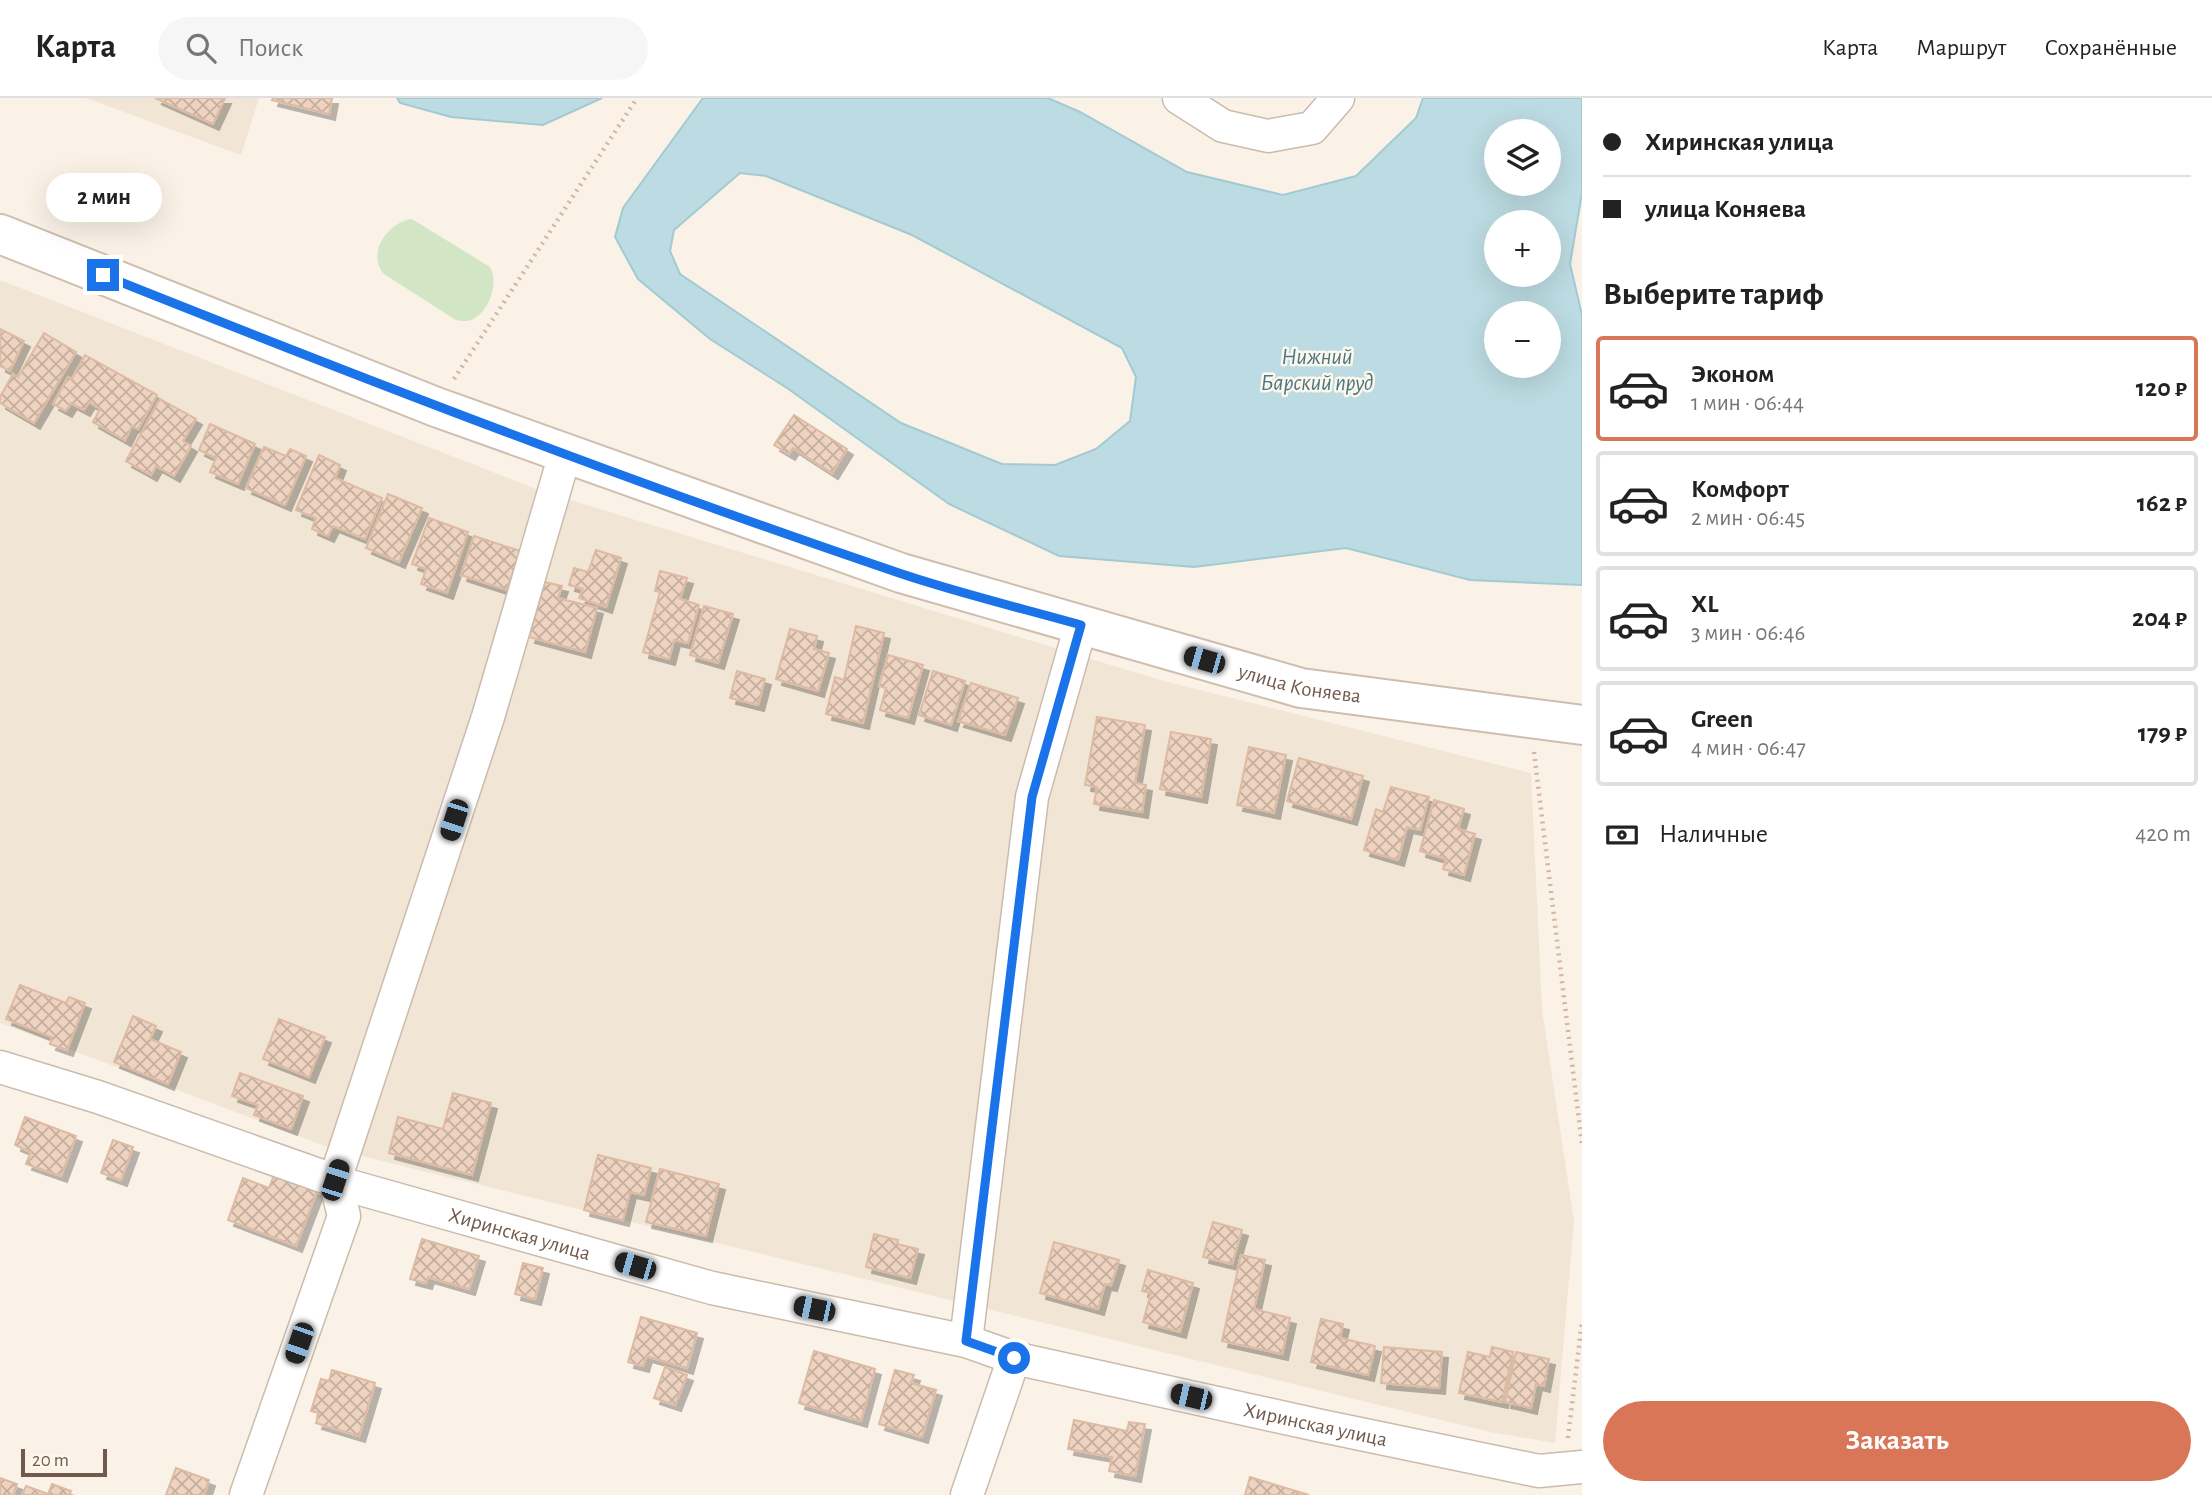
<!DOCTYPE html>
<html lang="ru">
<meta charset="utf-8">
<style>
:root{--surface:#fff;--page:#f6f6f6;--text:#222;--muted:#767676;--line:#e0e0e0;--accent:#d87657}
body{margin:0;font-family:"Alegreya Sans",sans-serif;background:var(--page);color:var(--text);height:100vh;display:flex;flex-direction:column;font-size:26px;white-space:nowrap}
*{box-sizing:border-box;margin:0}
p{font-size:23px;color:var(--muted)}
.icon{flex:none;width:38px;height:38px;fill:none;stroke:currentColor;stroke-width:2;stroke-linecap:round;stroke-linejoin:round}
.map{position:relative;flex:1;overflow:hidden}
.sheet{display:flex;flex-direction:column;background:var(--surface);width:630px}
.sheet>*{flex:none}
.banner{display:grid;align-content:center;height:154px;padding:0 21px;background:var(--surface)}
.fabs{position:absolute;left:1484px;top:21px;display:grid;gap:14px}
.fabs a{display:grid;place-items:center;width:77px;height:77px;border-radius:50%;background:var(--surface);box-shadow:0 7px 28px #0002;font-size:35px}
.scale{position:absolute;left:21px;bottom:18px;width:86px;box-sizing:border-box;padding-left:7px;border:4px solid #715a4d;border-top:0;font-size:19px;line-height:24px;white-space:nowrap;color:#715a4d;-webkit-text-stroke:5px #fdf7ec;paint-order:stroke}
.end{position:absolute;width:32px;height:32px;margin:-16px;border:9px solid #1a73e8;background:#fff;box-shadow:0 0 0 4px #fff}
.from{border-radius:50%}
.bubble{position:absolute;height:49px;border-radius:24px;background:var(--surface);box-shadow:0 7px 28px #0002;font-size:23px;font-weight:700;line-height:49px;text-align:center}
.car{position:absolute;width:21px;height:42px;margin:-21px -10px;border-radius:9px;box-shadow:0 0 5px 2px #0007;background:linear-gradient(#222 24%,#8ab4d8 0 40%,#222 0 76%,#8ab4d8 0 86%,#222 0)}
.banner b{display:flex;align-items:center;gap:24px;height:66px;font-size:26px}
.banner b+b{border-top:2px solid var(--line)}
.banner i{width:18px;height:18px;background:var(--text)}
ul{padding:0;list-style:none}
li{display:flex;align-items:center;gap:21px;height:105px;margin:0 14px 10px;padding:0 7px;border:4px solid var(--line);border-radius:7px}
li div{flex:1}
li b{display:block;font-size:26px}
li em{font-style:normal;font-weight:700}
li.active{border-color:var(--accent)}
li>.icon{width:63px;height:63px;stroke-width:1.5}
h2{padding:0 21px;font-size:32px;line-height:84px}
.pay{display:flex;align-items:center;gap:18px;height:77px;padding:0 21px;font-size:26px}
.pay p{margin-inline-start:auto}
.cta{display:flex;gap:14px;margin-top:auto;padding:14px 21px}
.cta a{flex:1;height:80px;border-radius:42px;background:var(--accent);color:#fff;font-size:28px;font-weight:700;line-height:80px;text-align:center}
header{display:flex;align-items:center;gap:42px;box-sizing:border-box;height:98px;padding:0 35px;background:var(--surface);border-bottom:2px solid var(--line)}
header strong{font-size:33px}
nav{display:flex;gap:38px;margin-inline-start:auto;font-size:24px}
.search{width:490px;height:63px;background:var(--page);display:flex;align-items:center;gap:18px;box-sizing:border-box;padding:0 24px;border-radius:38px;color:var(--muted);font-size:26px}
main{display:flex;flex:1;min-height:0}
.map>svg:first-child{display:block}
.residential{fill:#f1e5d5}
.pitch{fill:#d2e6c6}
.water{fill:#bcdbe2;stroke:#a3cad2;stroke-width:2;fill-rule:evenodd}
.building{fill:url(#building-cross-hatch);stroke:#debaa2;stroke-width:2;filter:url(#shadow)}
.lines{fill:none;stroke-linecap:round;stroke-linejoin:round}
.street-casing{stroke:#cbbbad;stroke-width:35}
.secondary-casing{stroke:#cfbdae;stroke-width:42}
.path{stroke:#d1b6a3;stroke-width:4.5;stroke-dasharray:2 5;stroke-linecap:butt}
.street{stroke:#fff;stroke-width:32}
.secondary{stroke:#fff;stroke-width:38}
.route{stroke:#1a73e8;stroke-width:9}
.labels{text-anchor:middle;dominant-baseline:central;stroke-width:5;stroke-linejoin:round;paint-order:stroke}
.street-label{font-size:21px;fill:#715a4d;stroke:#fdf7ec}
.water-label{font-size:23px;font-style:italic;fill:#497782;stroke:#fdf7ec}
</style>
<header>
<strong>Карта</strong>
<div class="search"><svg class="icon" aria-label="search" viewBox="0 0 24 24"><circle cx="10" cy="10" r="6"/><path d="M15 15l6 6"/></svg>Поиск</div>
<nav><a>Карта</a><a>Маршрут</a><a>Сохранённые</a></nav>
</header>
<main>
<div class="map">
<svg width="1582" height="1397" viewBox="0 0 1582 1397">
<defs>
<pattern id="building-cross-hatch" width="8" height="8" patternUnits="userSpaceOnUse" patternTransform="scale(1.75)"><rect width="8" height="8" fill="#edd3c0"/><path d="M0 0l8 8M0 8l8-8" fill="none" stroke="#c4ae9e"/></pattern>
<filter id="shadow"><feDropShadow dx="6" dy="6" stdDeviation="0" flood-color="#0004"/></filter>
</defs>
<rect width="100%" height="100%" fill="#faf2e6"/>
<g class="residential">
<polygon points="86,0 259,0 241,57"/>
<polygon points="0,182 544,394 1160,582 1531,675 1542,912 1574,1123 1555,1345 1490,1334 333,1051 0,925"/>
</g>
<path class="pitch" d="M412 121 490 169C499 184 490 212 473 221 468 224 462 223 456 222L384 176C366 155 388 124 412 121Z"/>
<g class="water">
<polygon points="397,0 602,0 543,27 451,19 400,5"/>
<path d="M703 0H1048L1080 14 1187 74 1283 97 1356 78 1416 20 1423 0H1582V95L1570 166 1582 217V487L1470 482 1346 450 1194 469 1059 458 949 406 787 290 710 241 638 181 615 139 623 110ZM1496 33H1549V86H1496ZM740 75 766 78 912 137 1122 250 1136 279 1130 323 1096 351 1055 367 1002 366 901 325 680 176 670 153 674 132ZM1496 124H1549V177H1496ZM1496 215H1549V268H1496Z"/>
</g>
<g class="building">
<polygon points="155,0 225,0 213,26"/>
<polygon points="273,0 332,0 329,16 272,2"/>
<polygon points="0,231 24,243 10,273 0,268"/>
<polygon points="44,235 76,254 34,325 0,305 0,299 13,276 18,279"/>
<polygon points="85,257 157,297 138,331 132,328 125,342 93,324 100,311 89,304 84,312 71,305 66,313 53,306 68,279 72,281"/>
<polygon points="160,301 196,321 183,343 191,348 174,378 156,368 151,377 126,363"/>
<polygon points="794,317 847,351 832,375 793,350 789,356 774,347"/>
<polygon points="210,326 255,346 238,386 210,374 216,360 199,352"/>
<polygon points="264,349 286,358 290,351 306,358 285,407 246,390"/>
<polygon points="319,357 340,367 335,380 382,400 365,441 333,428 328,438 312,431 316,420 296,412"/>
<polygon points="388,396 422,410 399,464 366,450"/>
<polygon points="429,420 468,434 447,495 421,486 426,471 412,466"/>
<polygon points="474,438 520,453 507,492 461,477"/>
<polygon points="596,452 621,460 606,509 579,500 583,491 569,487 574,470 588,474"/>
<polygon points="660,473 687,480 680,501 699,507 688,545 674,542 669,561 643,554 660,494 655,493"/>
<polygon points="545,484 562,488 558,500 597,510 585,554 529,539"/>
<polygon points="704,508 733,516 718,565 690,557"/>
<polygon points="856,528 884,535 863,625 826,616 835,579 844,582"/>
<polygon points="790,531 817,538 814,551 829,555 818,593 776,581"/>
<polygon points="888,557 923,567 908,620 880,612 886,590 879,588"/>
<polygon points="737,573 765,581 758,607 730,600"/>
<polygon points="933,573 965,583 951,627 919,617"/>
<polygon points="971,585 1018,600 1005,637 958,623"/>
<polygon points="1097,619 1145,627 1135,685 1146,687 1142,714 1094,706 1097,689 1085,687"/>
<polygon points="1171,634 1211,641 1201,699 1160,691"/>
<polygon points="1249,649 1286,657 1274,715 1237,707"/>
<polygon points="1299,660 1363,678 1351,721 1287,703"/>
<polygon points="1391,689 1429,699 1420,732 1407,729 1398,762 1364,752 1376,711 1383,714"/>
<polygon points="1434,702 1464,711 1458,731 1475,736 1464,777 1443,771 1446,761 1420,753"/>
<polygon points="20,887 66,905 69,899 85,905 67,952 50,946 52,939 6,921"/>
<polygon points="133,918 156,928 150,941 181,954 168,986 114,964"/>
<polygon points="279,921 325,939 309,979 263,961"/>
<polygon points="240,975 303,998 291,1031 254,1017 258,1007 232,998"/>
<polygon points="453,995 491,1005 472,1077 389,1055 398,1019 443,1031"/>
<polygon points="25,1019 76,1038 61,1078 26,1066 31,1054 15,1047"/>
<polygon points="113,1042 133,1049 121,1082 101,1075"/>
<polygon points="598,1057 651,1070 644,1097 630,1094 623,1122 584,1112"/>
<polygon points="660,1071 719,1086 706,1138 646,1124"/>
<polygon points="274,1077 317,1093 296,1148 228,1122 243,1080 269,1090"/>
<polygon points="1213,1124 1242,1132 1232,1166 1203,1159"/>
<polygon points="874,1136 898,1142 897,1146 918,1151 910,1180 866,1169"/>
<polygon points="422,1141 479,1158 469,1191 428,1179 426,1185 410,1181"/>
<polygon points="1054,1144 1119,1162 1111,1187 1105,1186 1098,1211 1040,1195"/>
<polygon points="1241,1157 1265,1162 1254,1211 1290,1220 1282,1256 1222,1243"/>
<polygon points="523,1165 543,1170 535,1201 515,1196"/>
<polygon points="1148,1172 1193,1185 1180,1234 1143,1224 1151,1195 1142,1193"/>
<polygon points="641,1219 697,1235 687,1270 646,1258 643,1268 628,1264"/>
<polygon points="1321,1221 1343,1226 1340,1240 1375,1248 1368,1277 1311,1264"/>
<polygon points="1384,1249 1442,1254 1439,1290 1381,1285"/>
<polygon points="1492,1249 1513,1254 1502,1304 1459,1295 1468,1254 1490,1259"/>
<polygon points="814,1253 875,1271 861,1323 799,1305"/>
<polygon points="1516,1254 1549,1261 1544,1288 1536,1286 1531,1310 1505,1304"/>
<polygon points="665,1269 687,1277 675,1307 654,1300"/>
<polygon points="332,1272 375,1285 359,1338 316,1325 319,1315 311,1313 321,1281 329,1283"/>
<polygon points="895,1272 914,1277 911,1285 936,1292 922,1339 879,1326"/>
<polygon points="1074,1322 1127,1333 1129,1324 1145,1326 1135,1378 1109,1373 1112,1359 1068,1351"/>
<polygon points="176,1370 209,1382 204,1397 166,1397"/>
<polygon points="1250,1379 1309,1397 1245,1397"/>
<polygon points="0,1380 17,1386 13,1397 0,1397"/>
<polygon points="52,1386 71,1393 69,1397 22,1397 26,1388 48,1396"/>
</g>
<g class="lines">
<defs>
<g id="street">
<polyline points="1179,0 1223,28 1268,38 1312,30 1338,0"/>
<path id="s1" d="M0 969 98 999 350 1088 712 1190 966 1243 1014 1260 1317 1327 1539 1373 1582 1369"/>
<polyline points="966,1243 1032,699 1081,527"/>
<polyline points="246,1397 344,1118 335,1082 488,619 565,356"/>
<polyline points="967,1397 1014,1260"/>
</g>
<g id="secondary">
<path id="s2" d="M0 136 436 309 901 475 1301 590 1582 627"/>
</g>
</defs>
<use href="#street" class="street-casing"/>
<use href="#secondary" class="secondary-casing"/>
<g class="path">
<polyline points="454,281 637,0"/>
<polyline points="1534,654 1582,1047"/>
<polyline points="1568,1340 1582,1223"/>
</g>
<use href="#street" class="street"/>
<use href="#secondary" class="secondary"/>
</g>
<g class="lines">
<path class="route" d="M103 177C366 282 630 384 899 475 958 495 1021 510 1081 527L1032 699 966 1243 1014 1260"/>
</g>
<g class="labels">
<g class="street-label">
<text stroke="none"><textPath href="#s2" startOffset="1377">улица Коняева</textPath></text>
<text stroke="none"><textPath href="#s1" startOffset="546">Хиринская улица</textPath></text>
<text stroke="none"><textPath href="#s1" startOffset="1365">Хиринская улица</textPath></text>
</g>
<g class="water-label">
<text x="1317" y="259">Нижний<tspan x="1317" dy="26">Барский пруд</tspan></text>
</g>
</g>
</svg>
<div class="fabs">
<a><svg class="icon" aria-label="layers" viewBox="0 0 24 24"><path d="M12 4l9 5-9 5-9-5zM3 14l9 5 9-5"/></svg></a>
<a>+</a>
<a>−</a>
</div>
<div class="scale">20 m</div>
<i class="end from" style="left:1014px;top:1260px"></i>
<i class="end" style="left:103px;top:177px"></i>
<div class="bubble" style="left:46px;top:75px;width:116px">2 мин</div>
<i class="car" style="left:1204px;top:562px;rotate:286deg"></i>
<i class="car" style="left:454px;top:722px;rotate:198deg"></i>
<i class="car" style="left:335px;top:1082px;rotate:18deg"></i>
<i class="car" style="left:635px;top:1168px;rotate:286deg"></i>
<i class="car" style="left:814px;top:1211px;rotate:282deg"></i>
<i class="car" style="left:299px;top:1245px;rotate:199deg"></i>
<i class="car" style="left:1191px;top:1299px;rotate:283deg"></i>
</div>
<section class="sheet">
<div class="banner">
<b><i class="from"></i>Хиринская улица</b>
<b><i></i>улица Коняева</b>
</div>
<h2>Выберите тариф</h2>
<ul>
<li class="active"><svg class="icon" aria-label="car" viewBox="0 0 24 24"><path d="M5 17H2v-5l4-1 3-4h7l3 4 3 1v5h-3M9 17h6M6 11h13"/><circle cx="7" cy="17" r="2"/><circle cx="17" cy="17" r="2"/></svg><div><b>Эконом</b><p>1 мин · 06:44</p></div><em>120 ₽</em></li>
<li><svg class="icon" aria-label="car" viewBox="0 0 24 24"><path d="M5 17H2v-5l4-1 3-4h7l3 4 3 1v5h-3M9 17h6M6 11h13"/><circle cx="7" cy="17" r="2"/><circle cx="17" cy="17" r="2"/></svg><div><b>Комфорт</b><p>2 мин · 06:45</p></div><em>162 ₽</em></li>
<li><svg class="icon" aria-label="car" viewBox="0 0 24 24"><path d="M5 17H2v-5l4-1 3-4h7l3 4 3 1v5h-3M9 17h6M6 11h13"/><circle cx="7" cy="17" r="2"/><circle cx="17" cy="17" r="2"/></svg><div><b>XL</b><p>3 мин · 06:46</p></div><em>204 ₽</em></li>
<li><svg class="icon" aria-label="car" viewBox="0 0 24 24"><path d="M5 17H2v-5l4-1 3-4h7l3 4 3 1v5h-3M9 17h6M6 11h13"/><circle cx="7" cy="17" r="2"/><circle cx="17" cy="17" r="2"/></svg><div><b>Green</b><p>4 мин · 06:47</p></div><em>179 ₽</em></li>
</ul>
<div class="pay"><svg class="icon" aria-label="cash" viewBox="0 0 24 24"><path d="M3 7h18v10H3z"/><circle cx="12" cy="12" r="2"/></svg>Наличные<p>420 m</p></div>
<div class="cta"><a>Заказать</a></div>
</section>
</main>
